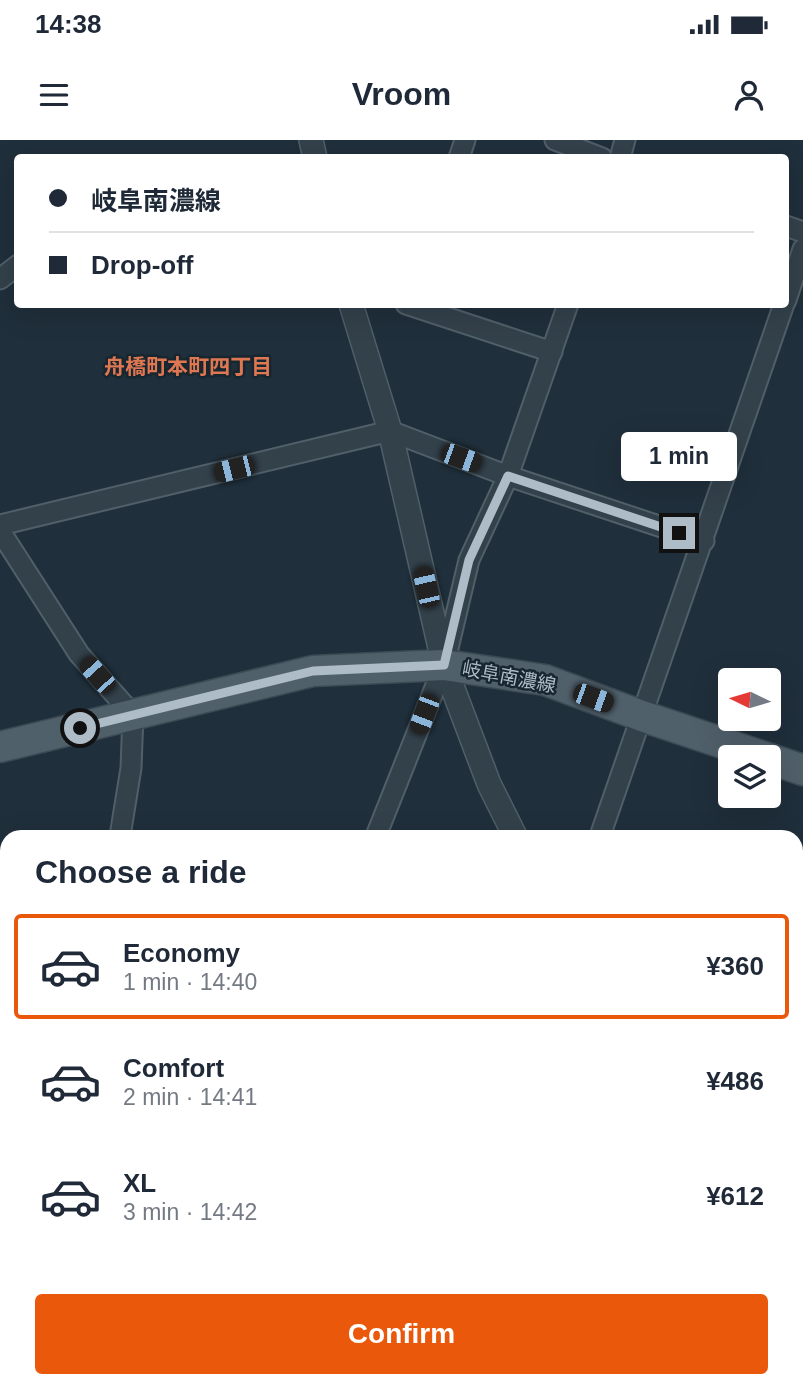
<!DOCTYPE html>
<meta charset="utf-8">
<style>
:root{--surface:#fff;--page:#f2f2f3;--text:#1f2937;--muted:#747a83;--line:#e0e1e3;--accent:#ea580c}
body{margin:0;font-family:Arial,"Noto Sans JP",sans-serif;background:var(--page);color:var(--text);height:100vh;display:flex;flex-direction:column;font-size:26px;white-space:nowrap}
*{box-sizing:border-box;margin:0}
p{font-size:23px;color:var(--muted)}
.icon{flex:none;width:38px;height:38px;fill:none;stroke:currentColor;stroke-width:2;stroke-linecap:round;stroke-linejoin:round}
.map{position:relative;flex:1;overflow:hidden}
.details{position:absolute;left:0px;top:690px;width:803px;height:558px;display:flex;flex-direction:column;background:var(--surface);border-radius:21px 21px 0 0;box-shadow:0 7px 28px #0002}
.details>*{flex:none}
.guide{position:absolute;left:14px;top:14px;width:775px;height:154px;border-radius:7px;box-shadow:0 7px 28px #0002;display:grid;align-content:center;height:154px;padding:0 35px;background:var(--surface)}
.needle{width:46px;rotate:275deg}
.controls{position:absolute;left:718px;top:528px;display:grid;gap:14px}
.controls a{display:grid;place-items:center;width:63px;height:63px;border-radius:7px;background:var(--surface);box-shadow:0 7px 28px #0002;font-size:35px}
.end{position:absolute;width:32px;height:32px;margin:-16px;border:9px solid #adbcc7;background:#111;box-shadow:0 0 0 4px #111}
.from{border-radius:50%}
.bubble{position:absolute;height:49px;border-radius:7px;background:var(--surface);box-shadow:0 7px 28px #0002;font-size:23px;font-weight:700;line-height:49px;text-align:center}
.car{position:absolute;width:21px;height:42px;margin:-21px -10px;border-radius:9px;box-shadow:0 0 5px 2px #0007;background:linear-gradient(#222 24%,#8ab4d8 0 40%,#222 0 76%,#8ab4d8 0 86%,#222 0)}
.guide b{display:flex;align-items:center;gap:24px;height:66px;font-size:26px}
.guide b+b{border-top:2px solid var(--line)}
.guide i{width:18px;height:18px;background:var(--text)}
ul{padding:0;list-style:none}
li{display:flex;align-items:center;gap:21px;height:105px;margin:0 14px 10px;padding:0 21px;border:4px solid transparent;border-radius:7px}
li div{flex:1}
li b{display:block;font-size:26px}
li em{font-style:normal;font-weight:700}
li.on{border-color:var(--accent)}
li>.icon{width:63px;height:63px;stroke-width:1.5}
h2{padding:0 35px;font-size:32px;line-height:84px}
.action{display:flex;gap:14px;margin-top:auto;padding:14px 35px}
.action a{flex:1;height:80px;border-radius:7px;background:var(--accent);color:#fff;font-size:28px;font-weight:700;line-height:80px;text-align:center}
.status{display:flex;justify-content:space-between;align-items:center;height:49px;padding:0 35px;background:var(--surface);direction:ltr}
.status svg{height:19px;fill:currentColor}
header{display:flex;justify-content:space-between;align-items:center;height:91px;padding:0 35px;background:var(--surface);font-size:32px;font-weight:700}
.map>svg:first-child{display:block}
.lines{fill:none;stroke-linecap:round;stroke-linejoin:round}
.stream{stroke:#2f4c62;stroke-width:7}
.minor-casing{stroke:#505f68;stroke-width:23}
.tertiary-casing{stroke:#505f68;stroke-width:26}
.primary-casing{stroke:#3c4a54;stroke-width:33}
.motorway-casing{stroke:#3d4c55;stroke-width:38}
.minor{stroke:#33414b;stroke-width:19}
.tertiary{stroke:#33414b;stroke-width:23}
.primary{stroke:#50606b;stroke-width:30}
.motorway{stroke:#725e4f;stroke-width:35}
.route{stroke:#adbcc7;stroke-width:9}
.labels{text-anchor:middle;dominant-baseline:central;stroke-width:5;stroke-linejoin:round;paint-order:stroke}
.street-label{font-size:19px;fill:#adbcc7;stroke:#18262f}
.neighbourhood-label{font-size:21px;font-weight:bold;fill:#de7752;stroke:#18262f}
</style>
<div class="status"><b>14:38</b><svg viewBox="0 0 49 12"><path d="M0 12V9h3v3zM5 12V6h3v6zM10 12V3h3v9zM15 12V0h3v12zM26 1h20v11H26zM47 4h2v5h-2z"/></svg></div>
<header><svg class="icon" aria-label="menu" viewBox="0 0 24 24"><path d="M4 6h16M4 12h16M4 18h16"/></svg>Vroom<svg class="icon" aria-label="person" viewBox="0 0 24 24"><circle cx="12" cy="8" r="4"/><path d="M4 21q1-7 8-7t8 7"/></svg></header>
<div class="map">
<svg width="803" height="1247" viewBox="0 0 803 1247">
<rect width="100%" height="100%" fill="#1f2f3b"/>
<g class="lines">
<polyline class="stream" points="536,1247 550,1241"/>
<defs>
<g id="minor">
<polyline points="555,0 602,18"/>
<polyline points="459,18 465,0"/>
<polyline points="620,18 625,0"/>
<polyline points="786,86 803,92"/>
<polyline points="0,139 18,125"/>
<polyline points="786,160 803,109"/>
<polyline points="406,164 552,212"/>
<polyline points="0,385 390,291 508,336 704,401"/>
<polyline points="0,391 79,514 133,575 131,628 120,696"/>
<polyline points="376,696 444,525 469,420 508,336 568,164"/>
<polyline points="600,696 784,164"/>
<polyline points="796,811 803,793"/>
<polyline points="0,858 7,856"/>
<polyline points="6,1247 8,1241"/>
<polyline points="209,1247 211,1241"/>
<polyline points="402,1247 402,1241"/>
<polyline points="487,1247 501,1241"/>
<polyline points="642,1247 644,1241"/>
</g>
<g id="tertiary">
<polyline points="311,0 315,18"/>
<polyline points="351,164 390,291 444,525 489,644 515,696"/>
</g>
<polyline id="primary" points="0,607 313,531 444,525 545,540 642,576 803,630"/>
<g id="motorway">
<polyline points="796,1035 803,1014"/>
<polyline points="796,1161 803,1140"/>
<polyline points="730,1247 731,1241"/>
<polyline points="770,1247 772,1241"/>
</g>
</defs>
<use href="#minor" class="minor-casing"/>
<use href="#tertiary" class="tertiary-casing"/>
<use href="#primary" class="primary-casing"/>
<use href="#motorway" class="motorway-casing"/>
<use href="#minor" class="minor"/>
<use href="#tertiary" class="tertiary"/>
<use href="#primary" class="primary"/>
<use href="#motorway" class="motorway"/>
</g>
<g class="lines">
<polyline class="route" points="80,588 313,531 444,525 469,420 508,336 679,393"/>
</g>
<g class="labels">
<g class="street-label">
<text transform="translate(509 537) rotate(11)">岐阜南濃線</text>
</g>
<g class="neighbourhood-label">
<text x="188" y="226">舟橋町本町四丁目</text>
</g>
</g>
</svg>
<div class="controls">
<a><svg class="needle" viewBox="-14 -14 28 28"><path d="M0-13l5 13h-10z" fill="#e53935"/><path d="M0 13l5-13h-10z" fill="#747a83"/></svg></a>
<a><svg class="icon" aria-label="layers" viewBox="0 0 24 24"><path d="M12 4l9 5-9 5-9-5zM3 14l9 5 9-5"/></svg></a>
</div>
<i class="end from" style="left:80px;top:588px"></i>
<i class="end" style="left:679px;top:393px"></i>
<div class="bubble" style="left:621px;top:292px;width:116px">1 min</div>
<i class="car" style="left:461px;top:318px;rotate:110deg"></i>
<i class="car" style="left:234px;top:329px;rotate:256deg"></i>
<i class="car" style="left:426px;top:447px;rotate:347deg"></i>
<i class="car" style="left:97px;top:535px;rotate:318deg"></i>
<i class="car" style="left:593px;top:558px;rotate:110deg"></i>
<i class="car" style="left:424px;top:574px;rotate:201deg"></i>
<div class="guide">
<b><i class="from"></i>岐阜南濃線</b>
<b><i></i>Drop-off</b>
</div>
<section class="details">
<h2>Choose a ride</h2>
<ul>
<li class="on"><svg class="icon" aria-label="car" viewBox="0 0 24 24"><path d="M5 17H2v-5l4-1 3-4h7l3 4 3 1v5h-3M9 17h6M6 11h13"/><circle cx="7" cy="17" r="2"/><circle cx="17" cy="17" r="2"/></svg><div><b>Economy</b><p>1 min · 14:40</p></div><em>¥360</em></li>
<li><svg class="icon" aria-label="car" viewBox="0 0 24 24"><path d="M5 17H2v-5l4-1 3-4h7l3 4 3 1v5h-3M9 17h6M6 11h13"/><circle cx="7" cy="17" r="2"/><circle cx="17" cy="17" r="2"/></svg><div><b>Comfort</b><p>2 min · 14:41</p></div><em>¥486</em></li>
<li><svg class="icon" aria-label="car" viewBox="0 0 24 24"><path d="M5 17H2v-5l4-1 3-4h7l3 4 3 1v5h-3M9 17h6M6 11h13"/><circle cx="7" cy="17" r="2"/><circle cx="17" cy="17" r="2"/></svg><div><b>XL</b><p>3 min · 14:42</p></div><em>¥612</em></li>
</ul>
<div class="action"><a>Confirm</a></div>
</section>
</div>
